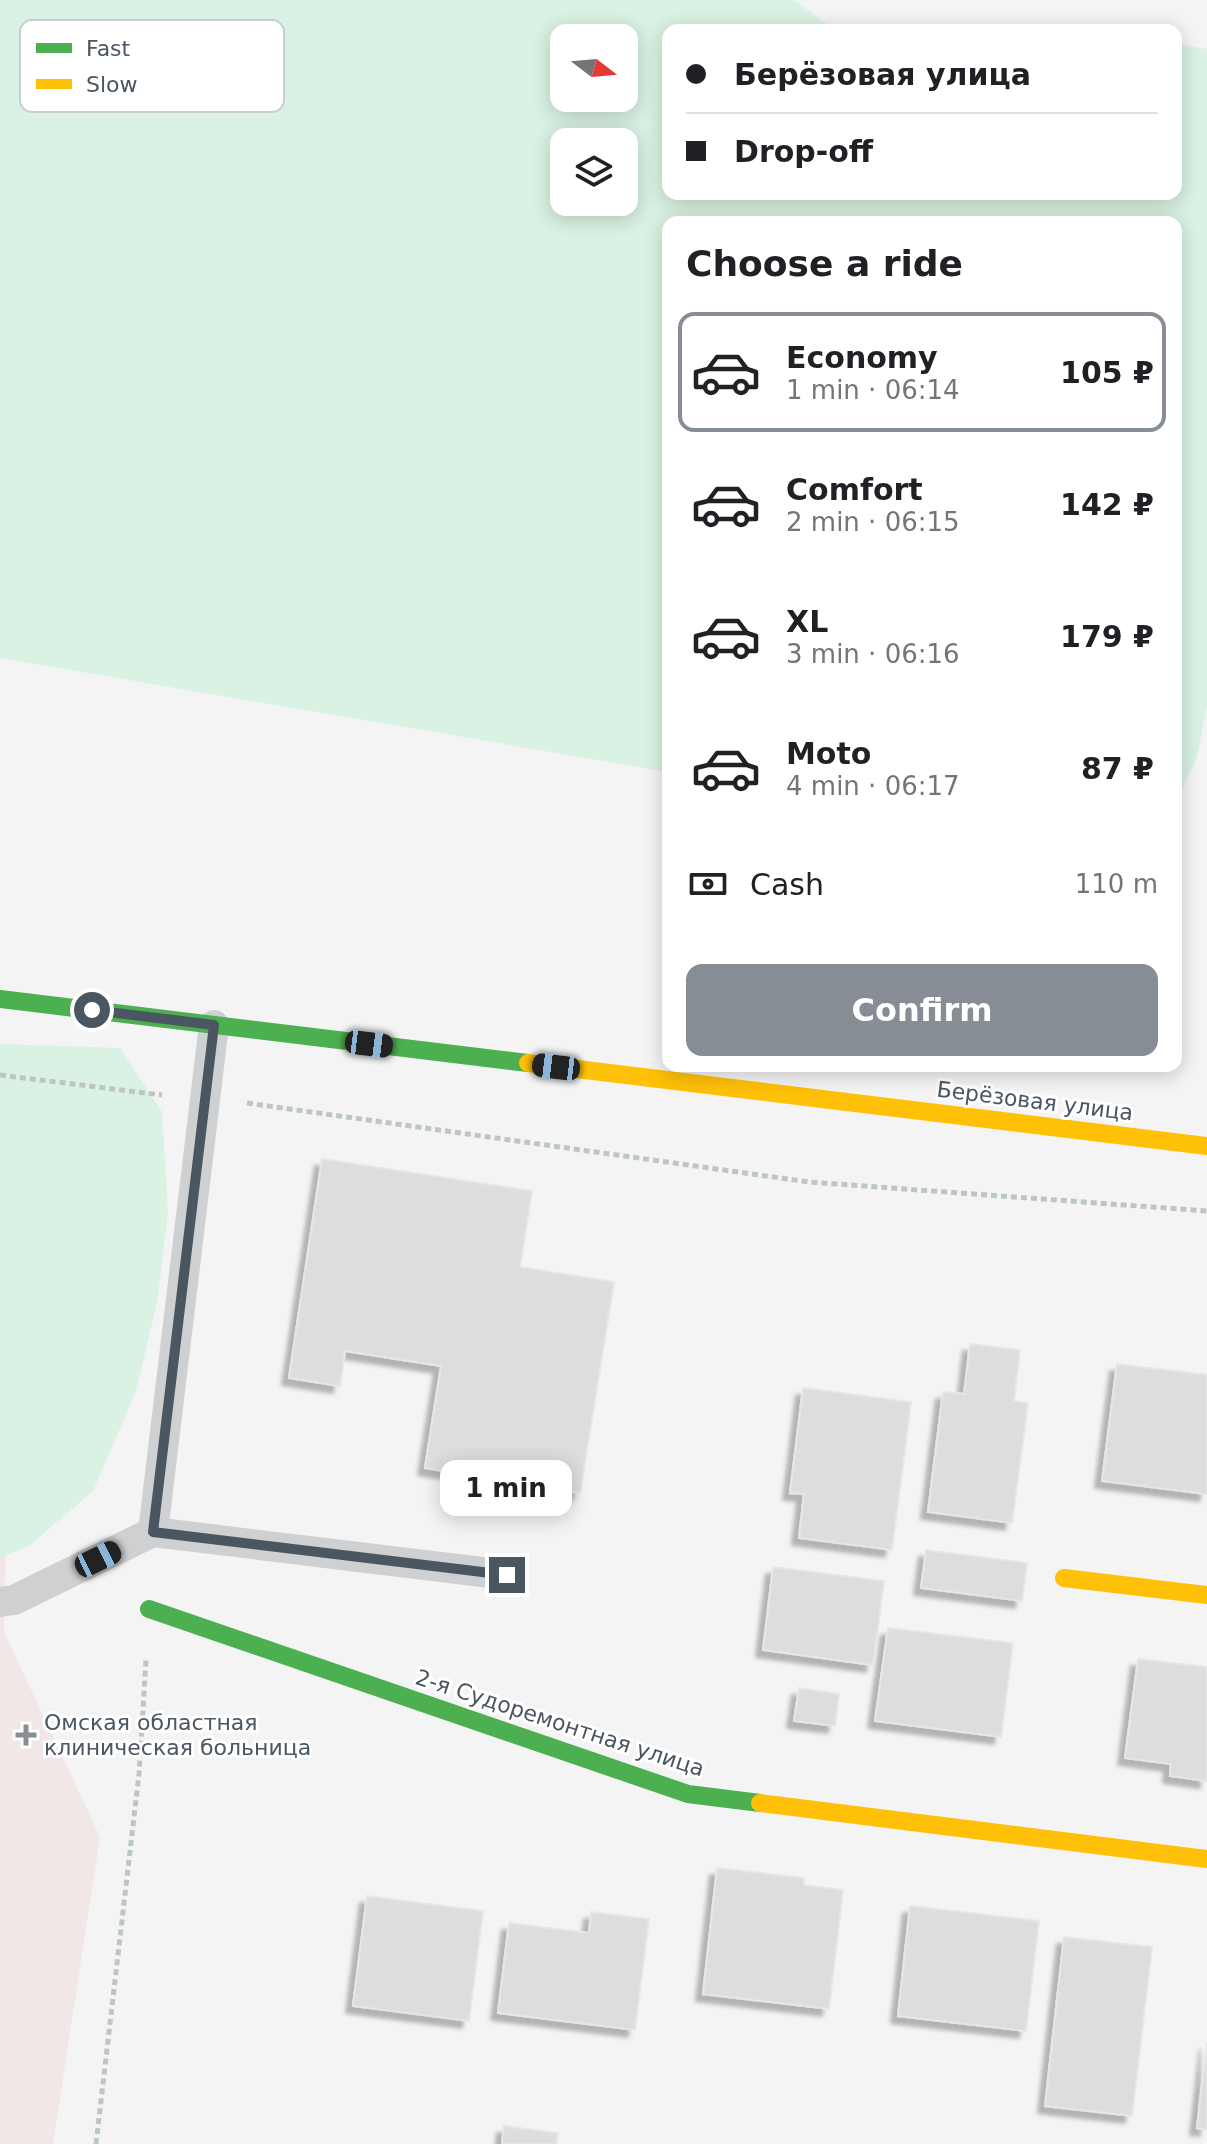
<!DOCTYPE html>
<meta charset="utf-8">
<style>
:root{--surface:#fff;--page:#f6f6f6;--text:#202124;--muted:#757577;--line:#e0e0e0;--accent:#868d94}
body{margin:0;font-family:"DejaVu Sans",sans-serif;background:var(--page);color:var(--text);height:100vh;display:flex;flex-direction:column;font-size:30px;white-space:nowrap}
*{box-sizing:border-box;margin:0}
p{font-size:26px;color:var(--muted)}
.icon{flex:none;width:44px;height:44px;fill:none;stroke:currentColor;stroke-width:2;stroke-linecap:round;stroke-linejoin:round}
.map{position:relative;flex:1;overflow:hidden}
.side{position:absolute;left:662px;top:216px;width:520px;height:856px;display:flex;flex-direction:column;background:var(--surface);border-radius:16px;box-shadow:0 4px 20px #0003}
.side>*{flex:none}
.banner{position:absolute;left:662px;top:24px;width:520px;height:176px;border-radius:16px;box-shadow:0 4px 20px #0003;display:grid;align-content:center;height:176px;padding:0 24px;background:var(--surface)}
.needle{width:52px;rotate:106deg}
.controls{position:absolute;left:550px;top:24px;display:grid;gap:16px}
.controls a{display:grid;place-items:center;width:88px;height:88px;border-radius:16px;background:var(--surface);box-shadow:0 4px 20px #0003;font-size:40px}
.end{position:absolute;width:36px;height:36px;margin:-18px;border:10px solid #4a5661;background:#fff;box-shadow:0 0 0 4px #fff}
.from{border-radius:50%}
.bubble{position:absolute;height:56px;border-radius:16px;background:var(--surface);box-shadow:0 4px 20px #0003;font-size:26px;font-weight:700;line-height:56px;text-align:center}
.car{position:absolute;width:24px;height:48px;margin:-24px -12px;border-radius:10px;box-shadow:0 0 6px 2px #0007;background:linear-gradient(#222 24%,#8ab4d8 0 40%,#222 0 76%,#8ab4d8 0 86%,#222 0)}
.banner b{display:flex;align-items:center;gap:28px;height:76px;font-size:30px}
.banner b+b{border-top:2px solid var(--line)}
.banner i{width:20px;height:20px;background:var(--text)}
ul{padding:0;list-style:none}
li{display:flex;align-items:center;gap:24px;height:120px;margin:0 16px 12px;padding:0 8px;border:4px solid transparent;border-radius:16px}
li div{flex:1}
li b{display:block;font-size:30px}
li em{font-style:normal;font-weight:700}
li.on{border-color:var(--accent)}
li>.icon{width:72px;height:72px;stroke-width:1.5}
h2{padding:0 24px;font-size:36px;line-height:96px}
.pay{display:flex;align-items:center;gap:20px;height:88px;padding:0 24px;font-size:30px}
.pay p{margin-inline-start:auto}
.primary-button{display:flex;gap:16px;margin-top:auto;padding:16px 24px}
.primary-button a{flex:1;height:92px;border-radius:16px;background:var(--accent);color:#fff;font-size:32px;font-weight:700;line-height:92px;text-align:center}
.map>svg:first-child{display:block}
.medical{fill:#f1e7e6}
.green{fill:#d9f2e3;fill-rule:evenodd}
.building{fill:#ddddde;stroke:#e5e6e7;stroke-width:2;filter:url(#shadow)}
.lines{fill:none;stroke-linecap:round;stroke-linejoin:round}
.path{stroke:#bcc7c4;stroke-width:5;stroke-dasharray:6 4;stroke-linecap:butt}
.lane{stroke:#ced0d2;stroke-width:30}
.fast{stroke:#4caf50;stroke-width:18}
.slow{stroke:#ffc107;stroke-width:18}
.route{stroke:#4a5661;stroke-width:10}
.poi-dot{fill:#868d94;stroke:#fff;stroke-width:3}
.labels{text-anchor:middle;dominant-baseline:central;stroke-width:6;stroke-linejoin:round;paint-order:stroke}
.street-label{font-size:22px;fill:#4a5661;stroke:#fff}
.poi-label{font-size:22px;fill:#4a5661;stroke:#fff;text-anchor:start}
.key{fill:#fff;stroke:#c9ccd0;stroke-width:2}
.key-label{font-size:22px;fill:#4a5661}
</style>
<div class="map">
<svg width="1207" height="2144" viewBox="0 0 1207 2144">
<defs>
<filter id="shadow"><feDropShadow dx="-7" dy="7" stdDeviation="2" flood-color="#0004"/></filter>
</defs>
<rect width="100%" height="100%" fill="#f4f4f4"/>
<polygon class="medical" points="0,1222 7,1501 4,1632 100,1837 53,2144 0,2144"/>
<g class="green">
<path d="M0 0H794L835 30H668V194H1176V44L1207 49V707L1197 757 1176 803V222H668V772L0 658ZM564 38H624V98H564ZM564 142H624V202H564Z"/>
<polygon points="0,1044 120,1048 162,1112 168,1211 158,1298 136,1391 93,1491 29,1546 0,1558"/>
</g>
<g class="building">
<polygon points="322,1159 532,1191 520,1267 614,1282 580,1493 425,1468 441,1366 345,1351 340,1386 289,1378"/>
<polygon points="970,1344 1020,1350 1014,1401 1028,1403 1012,1523 928,1512 943,1392 964,1394"/>
<polygon points="1117,1364 1207,1375 1207,1494 1102,1481"/>
<polygon points="803,1388 911,1402 892,1550 799,1538 804,1494 790,1493"/>
<polygon points="926,1550 1027,1563 1022,1601 921,1588"/>
<polygon points="773,1567 884,1581 873,1665 763,1650"/>
<polygon points="888,1628 1013,1643 1001,1737 875,1721"/>
<polygon points="1138,1659 1207,1667 1207,1781 1170,1776 1171,1764 1125,1758"/>
<polygon points="799,1688 839,1694 835,1726 794,1721"/>
<polygon points="717,1868 804,1878 804,1885 843,1890 829,2009 703,1994"/>
<polygon points="367,1896 483,1911 469,2021 353,2006"/>
<polygon points="910,1906 1039,1921 1026,2031 898,2016"/>
<polygon points="591,1912 649,1919 635,2030 498,2013 509,1923 589,1933"/>
<polygon points="1064,1937 1152,1947 1132,2116 1045,2106"/>
<polygon points="1207,2042 1207,2129 1197,2128"/>
<polygon points="504,2126 558,2133 556,2144 502,2144"/>
</g>
<g class="lines">
<g class="path">
<polyline points="0,1075 162,1095"/>
<polyline points="247,1103 809,1182 1207,1211"/>
<polyline points="96,2144 139,1774 146,1660"/>
</g>
<g class="lane">
<polyline points="214,1025 153,1532 507,1575"/>
<polyline points="0,1602 14,1600 153,1532"/>
</g>
<g class="fast">
<polyline points="0,999 528,1063"/>
<polyline points="149,1609 688,1794 760,1803"/>
</g>
<g class="slow">
<polyline points="528,1063 1207,1146"/>
<polyline points="1064,1578 1207,1595"/>
<polyline points="760,1803 1207,1859"/>
</g>
</g>
<g class="lines">
<polyline class="route" points="92,1010 214,1025 153,1532 507,1575"/>
</g>
<path class="poi-dot" d="M22 1723h8v8h8v8h-8v8h-8v-8h-8v-8h8z"/>
<g class="labels">
<g class="street-label">
<text transform="translate(1035 1101) rotate(7)">Берёзовая улица</text>
<text transform="translate(560 1723) rotate(18)">2-я Судоремонтная улица</text>
</g>
<g class="poi-label">
<text x="44" y="1722">Омская областная<tspan x="44" dy="25">клиническая больница</tspan></text>
</g>
</g>
<rect x="20" y="20" width="264" height="92" rx="12" class="key"/>
<rect x="36" y="43" width="36" height="10" fill="#4caf50"/>
<rect x="36" y="79" width="36" height="10" fill="#ffc107"/>
<g class="key-label">
<text x="86" y="56">Fast</text>
<text x="86" y="92">Slow</text>
</g>
</svg>
<div class="controls">
<a><svg class="needle" viewBox="-14 -14 28 28"><path d="M0-13l5 13h-10z" fill="#e53935"/><path d="M0 13l5-13h-10z" fill="#757577"/></svg></a>
<a><svg class="icon" aria-label="layers" viewBox="0 0 24 24"><path d="M12 4l9 5-9 5-9-5zM3 14l9 5 9-5"/></svg></a>
</div>
<i class="end from" style="left:92px;top:1010px"></i>
<i class="end" style="left:507px;top:1575px"></i>
<div class="bubble" style="left:440px;top:1460px;width:132px">1 min</div>
<i class="car" style="left:369px;top:1044px;rotate:97deg"></i>
<i class="car" style="left:556px;top:1067px;rotate:277deg"></i>
<i class="car" style="left:98px;top:1559px;rotate:64deg"></i>
<div class="banner">
<b><i class="from"></i>Берёзовая улица</b>
<b><i></i>Drop-off</b>
</div>
<section class="side">
<h2>Choose a ride</h2>
<ul>
<li class="on"><svg class="icon" aria-label="car" viewBox="0 0 24 24"><path d="M5 17H2v-5l4-1 3-4h7l3 4 3 1v5h-3M9 17h6M6 11h13"/><circle cx="7" cy="17" r="2"/><circle cx="17" cy="17" r="2"/></svg><div><b>Economy</b><p>1 min · 06:14</p></div><em>105 ₽</em></li>
<li><svg class="icon" aria-label="car" viewBox="0 0 24 24"><path d="M5 17H2v-5l4-1 3-4h7l3 4 3 1v5h-3M9 17h6M6 11h13"/><circle cx="7" cy="17" r="2"/><circle cx="17" cy="17" r="2"/></svg><div><b>Comfort</b><p>2 min · 06:15</p></div><em>142 ₽</em></li>
<li><svg class="icon" aria-label="car" viewBox="0 0 24 24"><path d="M5 17H2v-5l4-1 3-4h7l3 4 3 1v5h-3M9 17h6M6 11h13"/><circle cx="7" cy="17" r="2"/><circle cx="17" cy="17" r="2"/></svg><div><b>XL</b><p>3 min · 06:16</p></div><em>179 ₽</em></li>
<li><svg class="icon" aria-label="car" viewBox="0 0 24 24"><path d="M5 17H2v-5l4-1 3-4h7l3 4 3 1v5h-3M9 17h6M6 11h13"/><circle cx="7" cy="17" r="2"/><circle cx="17" cy="17" r="2"/></svg><div><b>Moto</b><p>4 min · 06:17</p></div><em>87 ₽</em></li>
</ul>
<div class="pay"><svg class="icon" aria-label="cash" viewBox="0 0 24 24"><path d="M3 7h18v10H3z"/><circle cx="12" cy="12" r="2"/></svg>Cash<p>110 m</p></div>
<div class="primary-button"><a>Confirm</a></div>
</section>
</div>
